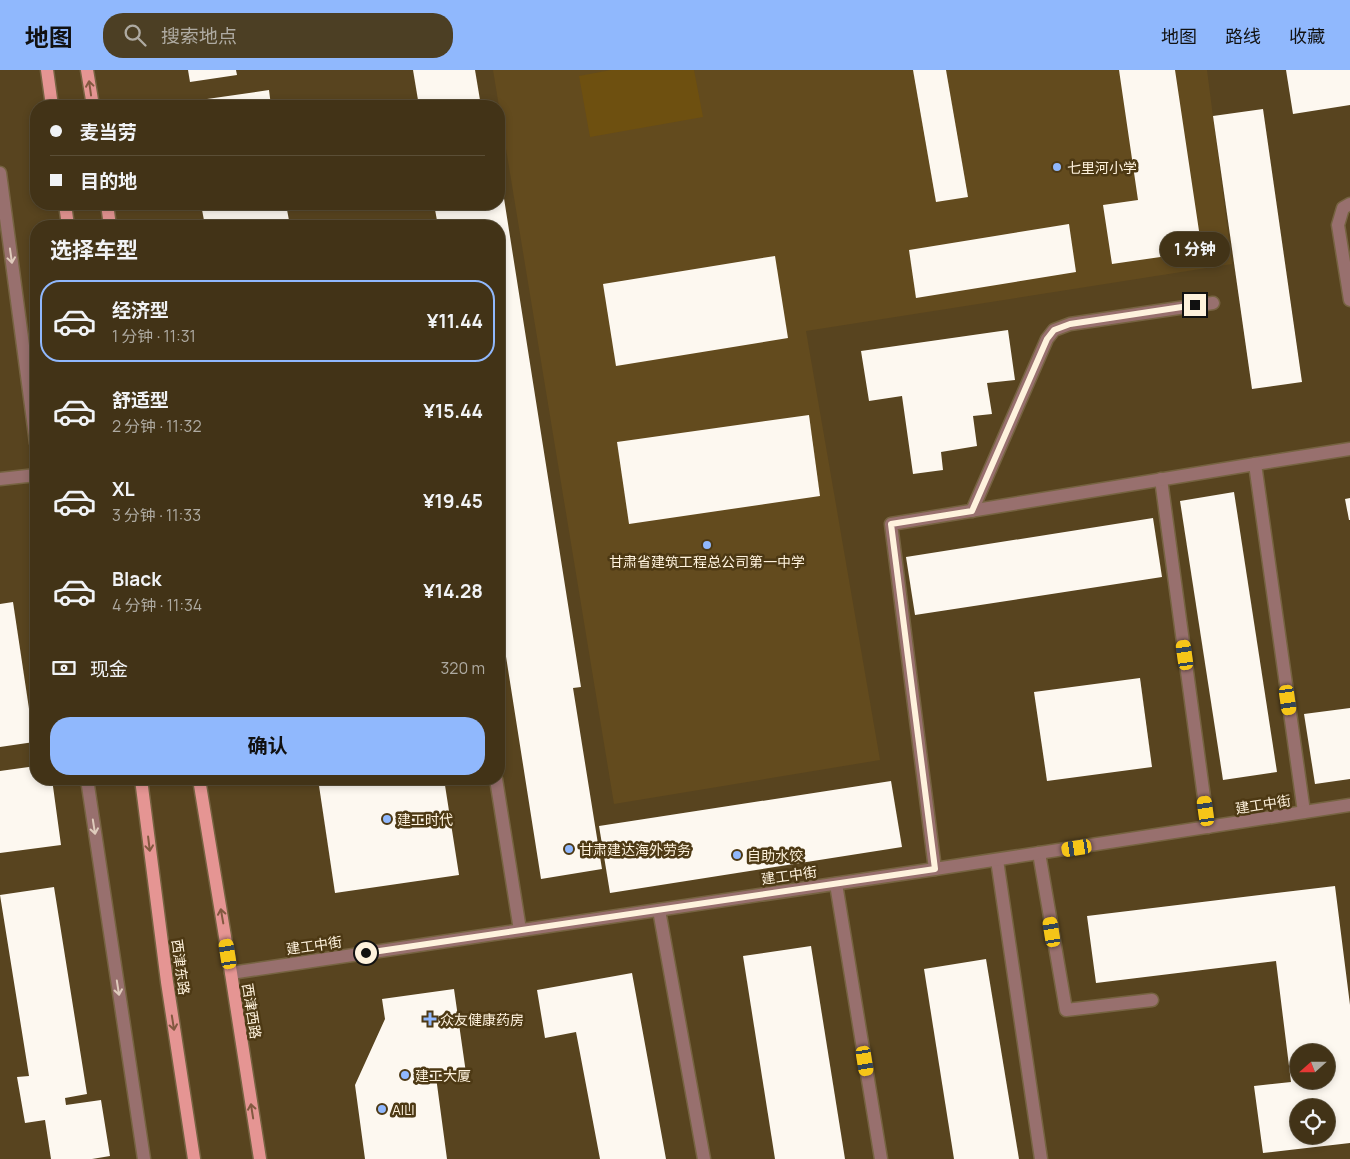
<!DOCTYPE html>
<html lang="zh">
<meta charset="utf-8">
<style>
:root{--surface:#423317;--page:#4c3f24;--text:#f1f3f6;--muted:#aeaaa1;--line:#5a4e36;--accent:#90b8fd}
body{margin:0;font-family:Manrope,"Noto Sans SC",sans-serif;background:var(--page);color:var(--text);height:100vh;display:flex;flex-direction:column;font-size:19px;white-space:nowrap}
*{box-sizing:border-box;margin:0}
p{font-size:16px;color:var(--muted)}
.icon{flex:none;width:28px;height:28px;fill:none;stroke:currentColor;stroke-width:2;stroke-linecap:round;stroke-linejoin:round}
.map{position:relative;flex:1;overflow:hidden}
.sheet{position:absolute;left:30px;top:150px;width:475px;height:565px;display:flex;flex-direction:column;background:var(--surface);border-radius:20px;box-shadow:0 2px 8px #0003,0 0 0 1px var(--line)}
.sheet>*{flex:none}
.top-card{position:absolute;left:30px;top:30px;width:475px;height:110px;border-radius:20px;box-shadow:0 2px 8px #0003,0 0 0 1px var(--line);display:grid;align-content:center;height:110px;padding:0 20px;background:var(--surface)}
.needle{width:32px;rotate:249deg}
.fabs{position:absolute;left:1290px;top:974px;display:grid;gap:10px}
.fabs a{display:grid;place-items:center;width:45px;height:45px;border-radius:50%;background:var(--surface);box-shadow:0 2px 8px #0003,0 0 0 1px var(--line);font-size:25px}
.end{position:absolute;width:22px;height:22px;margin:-11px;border:6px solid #fef2dd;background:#111;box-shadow:0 0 0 2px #111}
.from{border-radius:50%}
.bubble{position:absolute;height:35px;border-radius:18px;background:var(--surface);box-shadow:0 2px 8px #0003,0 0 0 1px var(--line);font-size:16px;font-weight:700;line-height:35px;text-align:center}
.car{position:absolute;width:15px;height:30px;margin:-15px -8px;border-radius:6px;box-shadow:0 0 4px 1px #0007;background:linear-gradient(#f5c518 24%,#345 0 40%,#f5c518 0 76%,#345 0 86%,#f5c518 0)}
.top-card b{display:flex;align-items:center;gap:18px;height:48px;font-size:19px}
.top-card b+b{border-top:1px solid var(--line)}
.top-card i{width:12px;height:12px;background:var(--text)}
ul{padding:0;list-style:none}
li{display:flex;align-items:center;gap:15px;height:82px;margin:0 10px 8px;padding:0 10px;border:2px solid transparent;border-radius:20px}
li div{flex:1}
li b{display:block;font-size:19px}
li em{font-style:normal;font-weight:700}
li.current{border-color:var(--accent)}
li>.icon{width:45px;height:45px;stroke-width:1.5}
h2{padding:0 20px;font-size:22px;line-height:60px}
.pay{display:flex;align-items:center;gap:12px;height:55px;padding:0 20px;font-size:19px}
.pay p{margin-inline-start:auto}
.button{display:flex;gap:10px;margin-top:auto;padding:10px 20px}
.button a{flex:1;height:58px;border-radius:20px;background:var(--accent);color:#111;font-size:20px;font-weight:700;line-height:58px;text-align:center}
header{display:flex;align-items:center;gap:30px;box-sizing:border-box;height:70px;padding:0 25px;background:var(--accent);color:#111}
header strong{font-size:24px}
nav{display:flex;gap:28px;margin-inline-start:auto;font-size:18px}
.search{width:350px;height:45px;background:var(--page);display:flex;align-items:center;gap:12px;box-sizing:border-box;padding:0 18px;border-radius:20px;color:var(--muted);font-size:19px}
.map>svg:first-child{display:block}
.built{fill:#634b1e}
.green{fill:#6e5010}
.building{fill:#fdf8f0;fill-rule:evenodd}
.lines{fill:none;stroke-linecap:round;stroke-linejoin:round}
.service-casing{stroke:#766341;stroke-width:15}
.minor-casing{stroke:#766341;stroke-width:15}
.primary-casing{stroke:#766341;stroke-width:15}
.service{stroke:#98706e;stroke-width:12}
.minor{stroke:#98706e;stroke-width:12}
.primary{stroke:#e59593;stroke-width:12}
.oneway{stroke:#825940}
.oneway2{stroke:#dfcbbc}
.route{stroke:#fef2dd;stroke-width:6}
.poi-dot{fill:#90b8fd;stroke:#4d3914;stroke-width:2}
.labels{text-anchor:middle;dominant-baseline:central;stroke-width:5;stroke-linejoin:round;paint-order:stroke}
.poi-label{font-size:14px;fill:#fef2dd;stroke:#4d3914;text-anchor:start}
.street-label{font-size:14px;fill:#fef2dd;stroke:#4d3914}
</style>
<header>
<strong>地图</strong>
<div class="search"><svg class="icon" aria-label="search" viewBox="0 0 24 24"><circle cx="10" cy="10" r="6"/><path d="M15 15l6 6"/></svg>搜索地点</div>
<nav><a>地图</a><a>路线</a><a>收藏</a></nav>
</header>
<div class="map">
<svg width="1350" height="1089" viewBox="0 0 1350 1089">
<rect width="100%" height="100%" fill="#58441f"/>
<polygon class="built" points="493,0 1207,0 1232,194 806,261 880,690 614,734"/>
<polygon class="green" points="611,0 694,0 703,47 590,67 579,6"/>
<g class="building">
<polygon points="188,0 236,0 237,5 190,12"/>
<polygon points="413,0 475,0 481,36 419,36"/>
<polygon points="913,0 946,0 968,127 936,132"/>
<polygon points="1119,0 1175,0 1202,181 1112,194 1103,135 1138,130"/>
<polygon points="1286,0 1350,0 1350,35 1293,44"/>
<polygon points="269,20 271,36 186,36 186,32"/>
<polygon points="1263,39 1302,312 1252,319 1213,46"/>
<polygon points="499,103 500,103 581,617 573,618 602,799 541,809 499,542 499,156 438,156 434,134 499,134"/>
<polygon points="201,134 286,134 290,156 205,156"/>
<polygon points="1069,154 1076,202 916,228 909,180"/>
<polygon points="775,186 788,268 616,296 603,214"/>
<polygon points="1008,260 1015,310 987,313 992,344 973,346 977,376 941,382 943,400 913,404 902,326 869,331 861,281"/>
<polygon points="809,345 820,426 629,454 617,372"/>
<polygon points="1234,422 1277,702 1223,710 1180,431"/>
<polygon points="1350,428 1350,450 1349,450 1345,429"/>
<polygon points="1153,448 1162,507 915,545 906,487"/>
<polygon points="13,532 34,672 0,677 0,534"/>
<polygon points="1140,608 1152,697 1047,711 1034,622"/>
<polygon points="1350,638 1350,709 1315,714 1304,644"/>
<polygon points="36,696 36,709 52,709 61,775 0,783 0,701"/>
<polygon points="318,709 444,709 459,805 335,823"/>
<polygon points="891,711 902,777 610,823 599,756"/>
<path d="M1335 816 1350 935V1073L1263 1083 1254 1016 1291 1012 1276 891 1096 913 1087 846ZM1299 982H1326V1010H1299ZM1299 1038H1326V1065H1299Z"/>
<polygon points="54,817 87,1024 65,1028 66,1035 101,1030 110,1086 92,1089 51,1089 45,1050 25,1053 17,1007 29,1006 0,825"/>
<polygon points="811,876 845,1089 775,1089 743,886"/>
<polygon points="986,889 1019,1089 954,1089 924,899"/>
<polygon points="632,903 666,1089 600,1089 576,962 545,968 537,920"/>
<polygon points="454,919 466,1003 436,1007 447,1089 365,1089 355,1015 385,949 382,929"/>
</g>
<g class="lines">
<defs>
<g id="service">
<polyline points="0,103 36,373"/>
<polyline points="1350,134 1343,138 1338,155 1350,230"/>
<polyline points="1255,394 1350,379"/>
<polyline points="972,441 1047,269 1054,260 1070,254 1213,233"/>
<polyline points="87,709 144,1089"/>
<polyline points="1039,783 1066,940 1152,930"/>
<polyline points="836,814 881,1089"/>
</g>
<g id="minor">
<polyline points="0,409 36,405"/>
<polyline points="1161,409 1208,757"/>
<polyline points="496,709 520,860"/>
<polyline points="997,790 1041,1089"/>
<polyline points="935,799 891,454 1255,394 1304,742"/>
<polyline points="659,840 704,1089"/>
<polyline points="231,903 935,799 1350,735"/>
</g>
<g id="primary">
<polyline points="47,0 52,36"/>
<polyline points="87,0 93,36"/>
<polyline points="65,134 68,156"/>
<polyline points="107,134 110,156"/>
<polyline points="141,709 167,912 194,1089"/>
<polyline points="199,709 231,903 260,1089"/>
</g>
</defs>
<use href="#service" class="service-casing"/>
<use href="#minor" class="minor-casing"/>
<use href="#primary" class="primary-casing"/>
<use href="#service" class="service"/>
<use href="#minor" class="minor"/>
<use href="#primary" class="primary"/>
</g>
<defs><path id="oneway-shaft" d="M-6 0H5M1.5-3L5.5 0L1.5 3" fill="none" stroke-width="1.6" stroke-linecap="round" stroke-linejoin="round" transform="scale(1.25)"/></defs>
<g class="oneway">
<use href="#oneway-shaft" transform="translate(90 18) rotate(-98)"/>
<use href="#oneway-shaft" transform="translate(149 774) rotate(83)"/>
<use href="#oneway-shaft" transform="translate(222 846) rotate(-100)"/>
<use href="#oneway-shaft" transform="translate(173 953) rotate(81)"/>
<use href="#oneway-shaft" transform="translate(252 1041) rotate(-99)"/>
</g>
<g class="oneway2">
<use href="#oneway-shaft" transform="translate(11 186) rotate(82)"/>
<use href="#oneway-shaft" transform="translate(94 757) rotate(81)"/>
<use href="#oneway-shaft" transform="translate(118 918) rotate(81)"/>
</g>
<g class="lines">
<polyline class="route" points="366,883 935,799 891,454 972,441 1047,269 1054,260 1070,254 1195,235"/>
</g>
<g class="poi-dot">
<circle cx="1057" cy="97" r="5"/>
<circle cx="707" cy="475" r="5"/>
<circle cx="387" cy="749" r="5"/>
<circle cx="569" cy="779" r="5"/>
<circle cx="737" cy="785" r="5"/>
<path d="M427.5 941.5h5v5h5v5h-5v5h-5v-5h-5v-5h5z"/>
<circle cx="405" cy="1005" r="5"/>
<circle cx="382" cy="1039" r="5"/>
</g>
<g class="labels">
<g class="poi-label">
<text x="1067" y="97">七里河小学</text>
<text x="707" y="491" text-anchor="middle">甘肃省建筑工程总公司第一中学</text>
<text x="397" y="749">建工时代</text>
<text x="579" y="779">甘肃建达海外劳务</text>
<text x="747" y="785">自助水饺</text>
<text x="440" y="949">众友健康药房</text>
<text x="415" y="1005">建工大厦</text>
<text x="392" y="1039">AILI</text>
</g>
<g class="street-label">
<text transform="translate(1263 734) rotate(-9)">建工中街</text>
<text transform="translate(789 805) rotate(-8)">建工中街</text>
<text transform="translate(314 875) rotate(-8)">建工中街</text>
<text transform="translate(181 897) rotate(82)">西津东路</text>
<text transform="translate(252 941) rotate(81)">西津西路</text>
</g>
</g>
</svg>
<div class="fabs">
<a><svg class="needle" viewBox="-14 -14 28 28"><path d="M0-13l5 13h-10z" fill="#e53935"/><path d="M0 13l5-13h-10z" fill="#aeaaa1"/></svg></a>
<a><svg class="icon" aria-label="locate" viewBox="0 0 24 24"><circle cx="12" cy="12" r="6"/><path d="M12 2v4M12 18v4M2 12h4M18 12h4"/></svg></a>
</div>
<i class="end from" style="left:366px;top:883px"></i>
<i class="end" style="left:1195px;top:235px"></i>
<div class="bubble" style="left:1160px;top:162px;width:70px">1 分钟</div>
<i class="car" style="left:1185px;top:585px;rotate:352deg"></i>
<i class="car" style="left:1288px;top:630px;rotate:172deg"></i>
<i class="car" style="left:1206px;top:741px;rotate:352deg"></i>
<i class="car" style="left:1077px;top:778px;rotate:261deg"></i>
<i class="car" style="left:1052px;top:862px;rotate:351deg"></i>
<i class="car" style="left:228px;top:884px;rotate:351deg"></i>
<i class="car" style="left:865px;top:991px;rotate:171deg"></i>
<div class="top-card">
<b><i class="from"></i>麦当劳</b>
<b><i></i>目的地</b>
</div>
<section class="sheet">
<h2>选择车型</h2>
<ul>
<li class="current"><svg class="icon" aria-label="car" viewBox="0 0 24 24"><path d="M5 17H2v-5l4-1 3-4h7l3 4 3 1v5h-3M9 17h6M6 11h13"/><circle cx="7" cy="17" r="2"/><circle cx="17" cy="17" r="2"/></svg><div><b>经济型</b><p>1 分钟 · 11:31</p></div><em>¥11.44</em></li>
<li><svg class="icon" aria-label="car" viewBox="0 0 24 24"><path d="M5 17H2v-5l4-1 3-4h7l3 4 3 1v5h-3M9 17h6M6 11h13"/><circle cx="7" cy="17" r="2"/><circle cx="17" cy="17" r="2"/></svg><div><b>舒适型</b><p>2 分钟 · 11:32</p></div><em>¥15.44</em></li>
<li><svg class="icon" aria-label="car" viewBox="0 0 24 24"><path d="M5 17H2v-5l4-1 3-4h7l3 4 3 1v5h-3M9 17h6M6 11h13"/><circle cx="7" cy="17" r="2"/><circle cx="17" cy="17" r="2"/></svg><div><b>XL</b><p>3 分钟 · 11:33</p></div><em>¥19.45</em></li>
<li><svg class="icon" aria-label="car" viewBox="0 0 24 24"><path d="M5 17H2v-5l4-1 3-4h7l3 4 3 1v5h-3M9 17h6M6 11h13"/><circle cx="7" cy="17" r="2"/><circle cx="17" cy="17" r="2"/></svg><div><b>Black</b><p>4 分钟 · 11:34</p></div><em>¥14.28</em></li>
</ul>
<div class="pay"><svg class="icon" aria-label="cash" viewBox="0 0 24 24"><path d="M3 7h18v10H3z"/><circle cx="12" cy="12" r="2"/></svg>现金<p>320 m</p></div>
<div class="button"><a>确认</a></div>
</section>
</div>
